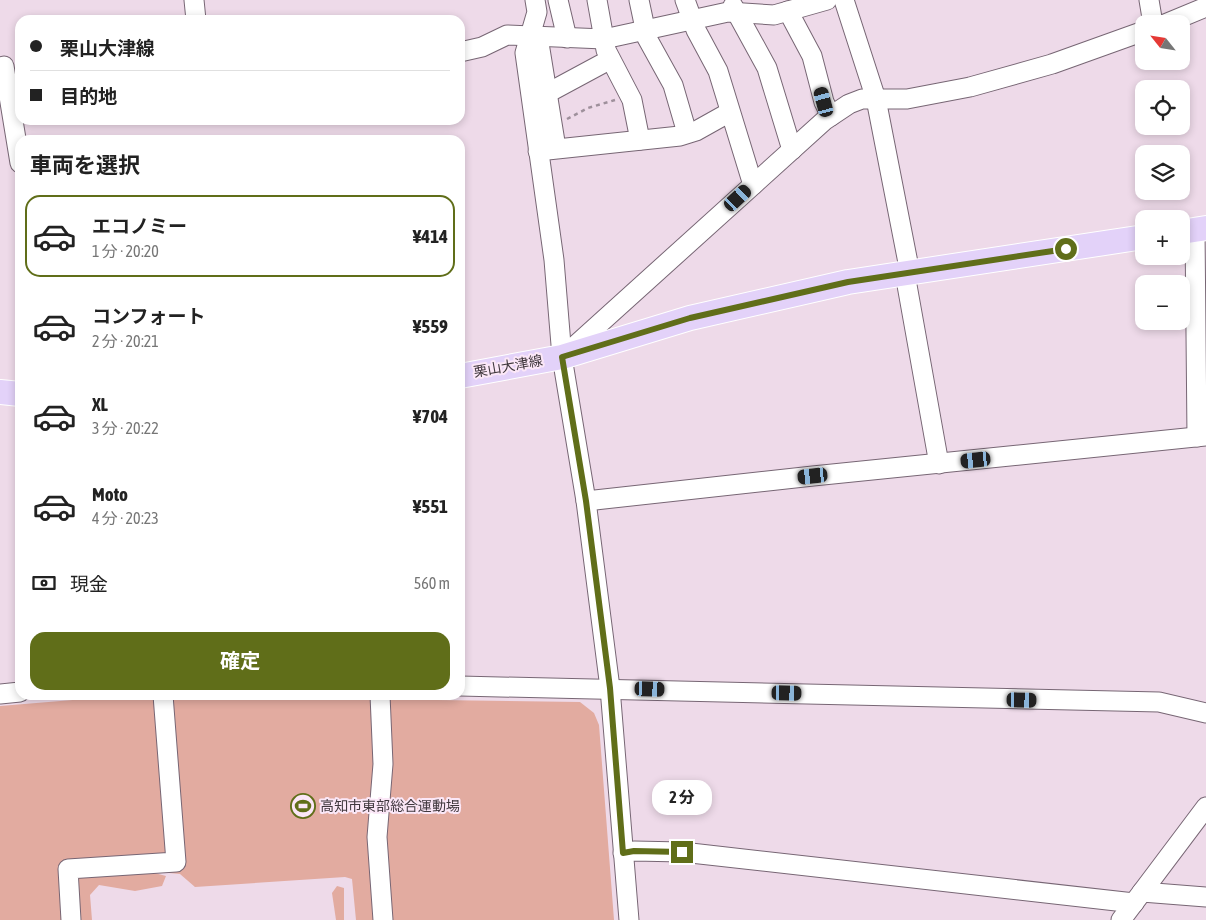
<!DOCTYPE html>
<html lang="ja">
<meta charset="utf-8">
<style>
:root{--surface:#fff;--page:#f2f2f2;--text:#222;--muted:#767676;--line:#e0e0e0;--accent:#606e19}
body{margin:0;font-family:"Asap Condensed","Noto Sans JP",sans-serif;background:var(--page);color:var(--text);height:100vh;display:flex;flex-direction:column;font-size:19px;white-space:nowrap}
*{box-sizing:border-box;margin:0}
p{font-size:16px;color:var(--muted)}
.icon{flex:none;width:28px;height:28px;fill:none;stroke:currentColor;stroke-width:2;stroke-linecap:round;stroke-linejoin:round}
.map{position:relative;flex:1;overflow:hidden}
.drawer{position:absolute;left:15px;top:135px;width:450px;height:565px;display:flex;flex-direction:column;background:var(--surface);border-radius:15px;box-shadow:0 2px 8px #0003}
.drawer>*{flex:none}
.hud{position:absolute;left:15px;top:15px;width:450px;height:110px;border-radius:15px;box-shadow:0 2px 8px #0003;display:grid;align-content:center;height:110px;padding:0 15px;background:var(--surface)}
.needle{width:32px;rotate:300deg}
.fabs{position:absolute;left:1135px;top:15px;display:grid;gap:10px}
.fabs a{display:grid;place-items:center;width:55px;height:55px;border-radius:10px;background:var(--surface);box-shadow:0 2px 8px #0003;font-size:25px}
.end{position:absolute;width:22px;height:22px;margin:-11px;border:6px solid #606e19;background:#fff;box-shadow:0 0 0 2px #fff}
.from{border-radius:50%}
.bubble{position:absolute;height:35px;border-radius:15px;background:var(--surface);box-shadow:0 2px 8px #0003;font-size:16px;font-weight:700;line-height:35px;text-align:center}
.car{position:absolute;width:15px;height:30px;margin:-15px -8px;border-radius:6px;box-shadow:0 0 4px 1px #0007;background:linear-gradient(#222 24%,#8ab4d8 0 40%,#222 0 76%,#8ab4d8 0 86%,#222 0)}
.hud b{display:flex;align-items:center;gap:18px;height:48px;font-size:19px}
.hud b+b{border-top:1px solid var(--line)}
.hud i{width:12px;height:12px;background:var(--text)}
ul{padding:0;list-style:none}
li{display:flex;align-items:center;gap:15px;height:82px;margin:0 10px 8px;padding:0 5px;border:2px solid transparent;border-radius:15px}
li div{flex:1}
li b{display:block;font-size:19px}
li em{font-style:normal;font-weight:700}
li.active{border-color:var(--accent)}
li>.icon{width:45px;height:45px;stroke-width:1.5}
h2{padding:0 15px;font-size:22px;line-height:60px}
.pay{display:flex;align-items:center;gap:12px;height:55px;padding:0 15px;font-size:19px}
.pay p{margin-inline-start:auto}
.cta{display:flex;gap:10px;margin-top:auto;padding:10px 15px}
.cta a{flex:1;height:58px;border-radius:15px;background:var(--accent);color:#fff;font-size:20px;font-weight:700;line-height:58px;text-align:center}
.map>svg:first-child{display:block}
.green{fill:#e2aba0}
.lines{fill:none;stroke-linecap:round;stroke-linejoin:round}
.minor-casing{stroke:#776674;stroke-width:21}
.major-casing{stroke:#fff;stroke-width:26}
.path{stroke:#9e909b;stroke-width:2.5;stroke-dasharray:4 4;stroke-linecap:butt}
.minor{stroke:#fff;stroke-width:19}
.major{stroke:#e3d2f9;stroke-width:24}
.route{stroke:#606e19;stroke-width:6}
.labels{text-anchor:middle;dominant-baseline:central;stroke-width:4;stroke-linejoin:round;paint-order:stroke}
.street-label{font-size:14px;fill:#40383e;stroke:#fbe7f7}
.poi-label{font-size:14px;fill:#40383e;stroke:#fbe7f7;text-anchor:start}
</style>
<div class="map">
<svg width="1206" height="920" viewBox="0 0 1206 920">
<rect width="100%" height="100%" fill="#eedae9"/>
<g class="green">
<polygon points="133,695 339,695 364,699 580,702 594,713 599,725 614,920 356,920 352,879 345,877 195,887 180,874 147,871 166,876 162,886 135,891 99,885 90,895 92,920 79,920 75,876 77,920 0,920 0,706"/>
<polygon points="337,886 344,888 344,920 336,920 332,893"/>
</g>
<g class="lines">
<defs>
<g id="minor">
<polyline points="194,0 196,20"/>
<polyline points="535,0 537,12 525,53 554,260 562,357 586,501 610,688 629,920"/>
<polyline points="558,0 567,38"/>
<polyline points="597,0 606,50 632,100 640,140"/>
<polyline points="639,0 647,38 673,85 687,133"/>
<polyline points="685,0 696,30 718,71 753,185"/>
<polyline points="844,0 876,99 910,273"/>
<polyline points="1149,0 1153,24"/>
<polyline points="733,6 767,68 792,150"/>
<polyline points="788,11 812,56 824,102 831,116"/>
<polyline points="1165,24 1206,7"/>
<polyline points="538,37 556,148"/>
<polyline points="460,52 482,47 507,35 604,39 728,12 774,15 827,0"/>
<polyline points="4,66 20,163"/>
<polyline points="537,96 544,95 609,60"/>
<polyline points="538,151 680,136 696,131 730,112"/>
<polyline points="1195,230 1197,437"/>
<polyline points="905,274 939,464"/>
<polyline points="567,353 825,120 849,104 862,99 907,99 970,87 1052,64 1144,31"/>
<polyline points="586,501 813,476 1206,436"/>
<polyline points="460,686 1159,702 1206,713"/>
<polyline points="0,694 20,692"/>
<polyline points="380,695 383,764 377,837 383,920"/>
<polyline points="623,853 634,851 682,852 1134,903"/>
<polyline points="1142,892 1206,897"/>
<polyline points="71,920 68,869 176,862 163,695"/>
<polyline points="1121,920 1206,807"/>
</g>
<g id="major">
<polyline points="1181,232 1206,228"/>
<polyline points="460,376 562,357 690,318 848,282 1144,237"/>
<polyline points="0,392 20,394"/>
</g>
</defs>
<use href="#minor" class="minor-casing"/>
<use href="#major" class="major-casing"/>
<polyline class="path" points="567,119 588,108 615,100"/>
<use href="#minor" class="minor"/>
<use href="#major" class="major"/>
</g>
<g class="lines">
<polyline class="route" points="682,852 634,851 623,853 610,688 586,501 562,357 690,318 848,282 1066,249"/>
</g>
<defs>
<symbol id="stadium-ring" viewBox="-11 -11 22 22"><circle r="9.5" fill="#fbe7f7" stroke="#606e19" stroke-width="1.5"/><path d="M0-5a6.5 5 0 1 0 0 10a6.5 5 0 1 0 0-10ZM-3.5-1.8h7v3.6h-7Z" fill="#606e19"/></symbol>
</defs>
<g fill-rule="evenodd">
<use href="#stadium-ring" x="289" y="792" width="28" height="28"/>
</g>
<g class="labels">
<g class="street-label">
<text transform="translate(508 366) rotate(-10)">栗山大津線</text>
</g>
<g class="poi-label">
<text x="320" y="806">高知市東部総合運動場</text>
</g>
</g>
</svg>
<div class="fabs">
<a><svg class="needle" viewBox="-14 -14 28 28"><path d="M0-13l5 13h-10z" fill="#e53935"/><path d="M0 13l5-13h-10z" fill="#767676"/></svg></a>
<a><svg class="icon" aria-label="locate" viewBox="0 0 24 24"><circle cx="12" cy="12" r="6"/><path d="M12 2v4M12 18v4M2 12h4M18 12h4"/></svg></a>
<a><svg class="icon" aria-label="layers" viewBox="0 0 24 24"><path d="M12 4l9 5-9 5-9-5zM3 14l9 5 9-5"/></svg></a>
<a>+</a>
<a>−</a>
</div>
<i class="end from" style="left:1066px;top:249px"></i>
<i class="end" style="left:682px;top:852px"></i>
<div class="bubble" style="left:652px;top:780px;width:60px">2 分</div>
<i class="car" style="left:824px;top:102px;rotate:345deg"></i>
<i class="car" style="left:738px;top:198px;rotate:47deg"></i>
<i class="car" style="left:976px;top:460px;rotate:264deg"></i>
<i class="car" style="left:813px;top:476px;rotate:264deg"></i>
<i class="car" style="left:650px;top:689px;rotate:92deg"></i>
<i class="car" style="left:787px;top:693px;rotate:91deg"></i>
<i class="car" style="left:1022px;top:700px;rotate:91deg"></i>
<div class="hud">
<b><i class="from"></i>栗山大津線</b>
<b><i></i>目的地</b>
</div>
<section class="drawer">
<h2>車両を選択</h2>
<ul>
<li class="active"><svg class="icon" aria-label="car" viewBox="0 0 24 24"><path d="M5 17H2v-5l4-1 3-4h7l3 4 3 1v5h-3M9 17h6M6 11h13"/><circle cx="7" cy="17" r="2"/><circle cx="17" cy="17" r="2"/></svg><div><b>エコノミー</b><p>1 分 · 20:20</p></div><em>¥414</em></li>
<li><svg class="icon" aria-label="car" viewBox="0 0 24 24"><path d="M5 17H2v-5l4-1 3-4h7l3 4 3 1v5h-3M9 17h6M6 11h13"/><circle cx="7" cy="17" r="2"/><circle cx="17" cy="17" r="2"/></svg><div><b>コンフォート</b><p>2 分 · 20:21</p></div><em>¥559</em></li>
<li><svg class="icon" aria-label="car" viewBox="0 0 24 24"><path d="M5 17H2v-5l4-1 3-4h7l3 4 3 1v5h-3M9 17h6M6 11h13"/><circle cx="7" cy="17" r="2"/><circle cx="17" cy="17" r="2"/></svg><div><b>XL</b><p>3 分 · 20:22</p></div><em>¥704</em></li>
<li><svg class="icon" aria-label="car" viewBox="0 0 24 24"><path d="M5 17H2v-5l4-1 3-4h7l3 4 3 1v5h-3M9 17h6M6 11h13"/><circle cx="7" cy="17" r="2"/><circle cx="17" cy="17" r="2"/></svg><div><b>Moto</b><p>4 分 · 20:23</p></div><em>¥551</em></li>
</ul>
<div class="pay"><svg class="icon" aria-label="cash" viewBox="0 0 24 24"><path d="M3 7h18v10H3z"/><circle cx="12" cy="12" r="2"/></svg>現金<p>560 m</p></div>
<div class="cta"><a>確定</a></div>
</section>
</div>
